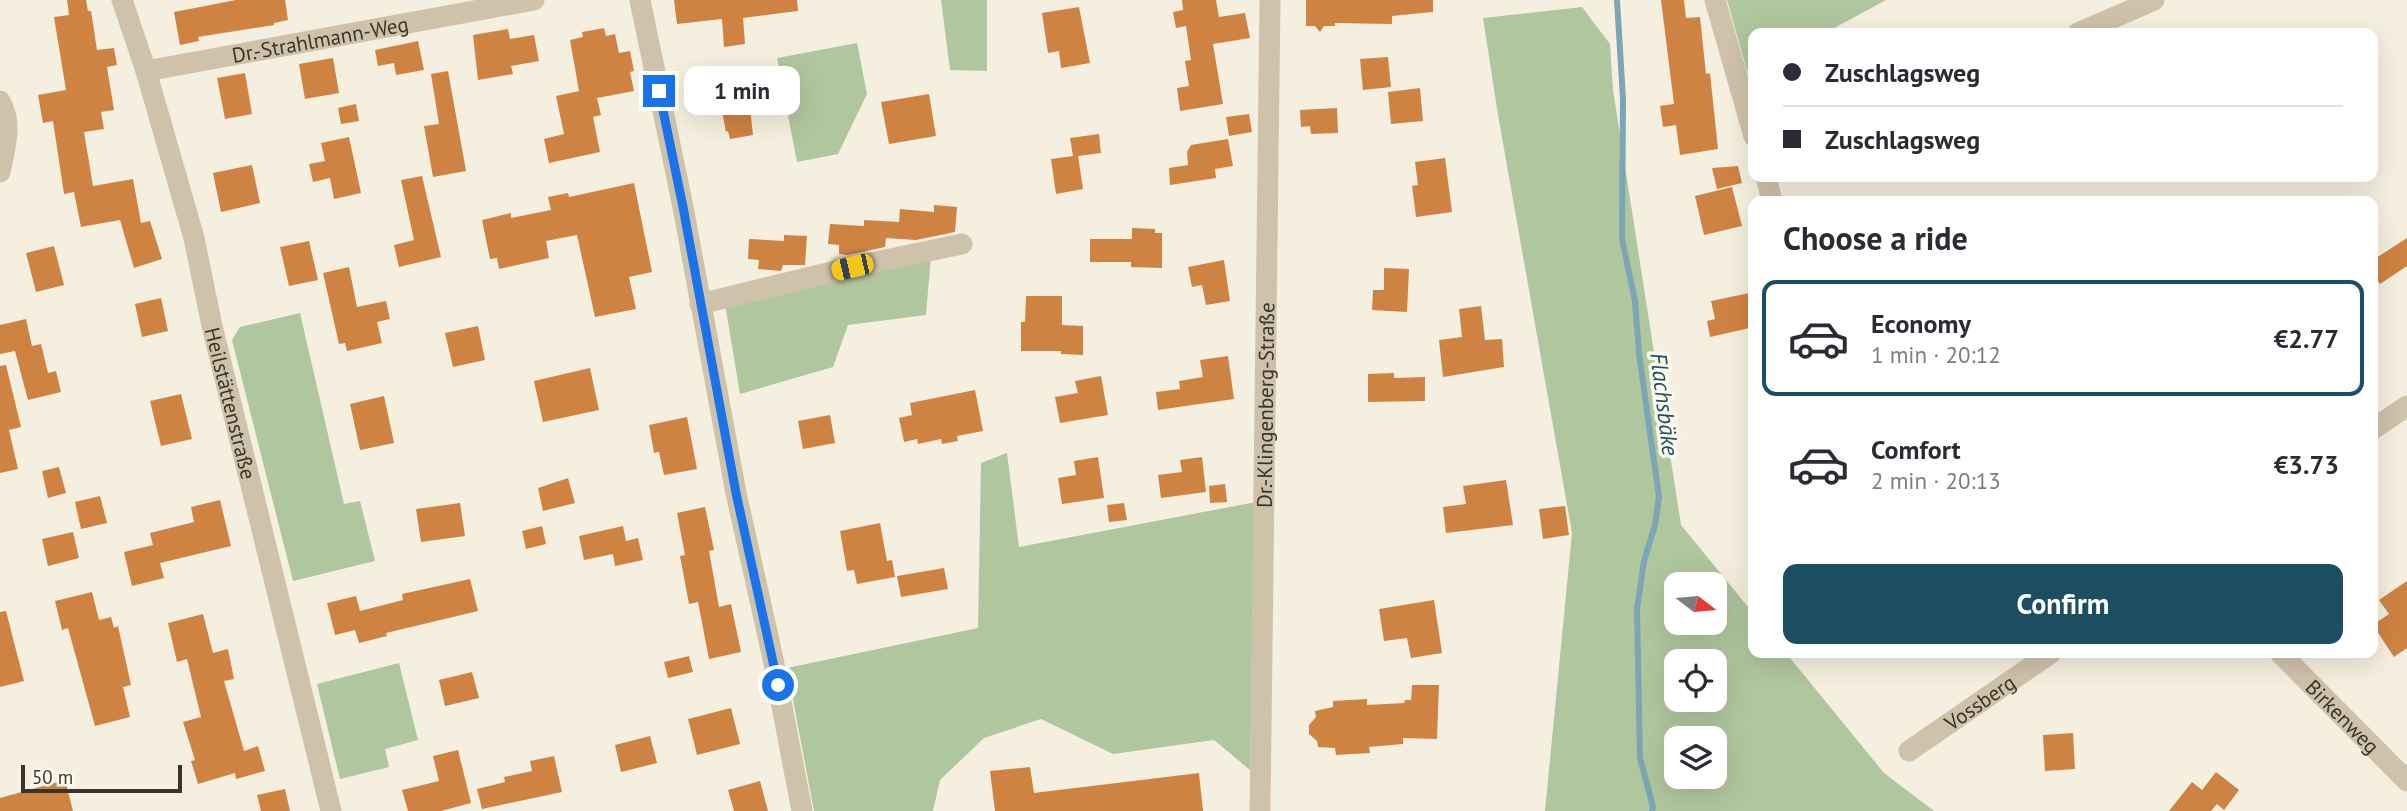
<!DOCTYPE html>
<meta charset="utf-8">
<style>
:root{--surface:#fff;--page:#f2f2f3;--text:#2b2b33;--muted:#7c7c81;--line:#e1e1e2;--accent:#1b4e61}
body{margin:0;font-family:"PT Sans",sans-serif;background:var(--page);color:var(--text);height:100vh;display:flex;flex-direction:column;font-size:26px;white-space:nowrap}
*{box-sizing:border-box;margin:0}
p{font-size:23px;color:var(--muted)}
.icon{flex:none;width:38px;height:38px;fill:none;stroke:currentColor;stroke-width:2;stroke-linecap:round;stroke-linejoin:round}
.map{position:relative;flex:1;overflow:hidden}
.drawer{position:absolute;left:1748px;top:196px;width:630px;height:462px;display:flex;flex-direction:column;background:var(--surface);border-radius:14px;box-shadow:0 7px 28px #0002}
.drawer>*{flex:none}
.guide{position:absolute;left:1748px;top:28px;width:630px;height:154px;border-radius:14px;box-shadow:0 7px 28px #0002;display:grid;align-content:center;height:154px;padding:0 35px;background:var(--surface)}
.needle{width:46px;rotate:106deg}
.tools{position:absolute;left:1664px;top:572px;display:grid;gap:14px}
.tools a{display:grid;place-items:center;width:63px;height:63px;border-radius:14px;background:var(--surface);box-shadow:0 7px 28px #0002;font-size:35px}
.scale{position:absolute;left:21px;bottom:18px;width:161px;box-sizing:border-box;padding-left:7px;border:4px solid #3c332a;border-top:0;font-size:19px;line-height:24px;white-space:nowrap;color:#3c332a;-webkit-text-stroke:5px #fcf8ed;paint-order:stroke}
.end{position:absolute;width:32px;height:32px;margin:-16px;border:9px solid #1a73e8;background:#fff;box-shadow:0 0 0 4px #fff}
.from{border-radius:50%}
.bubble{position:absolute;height:49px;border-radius:14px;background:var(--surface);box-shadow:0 7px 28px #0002;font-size:23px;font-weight:700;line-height:49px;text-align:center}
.car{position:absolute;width:21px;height:42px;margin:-21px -10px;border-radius:9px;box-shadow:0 0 5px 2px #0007;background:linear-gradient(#f5c518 24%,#345 0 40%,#f5c518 0 76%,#345 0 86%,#f5c518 0)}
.guide b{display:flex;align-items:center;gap:24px;height:66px;font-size:26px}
.guide b+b{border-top:2px solid var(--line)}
.guide i{width:18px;height:18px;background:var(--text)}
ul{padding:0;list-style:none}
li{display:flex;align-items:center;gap:21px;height:116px;margin:0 14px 10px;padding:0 21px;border:4px solid transparent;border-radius:14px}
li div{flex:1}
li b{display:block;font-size:26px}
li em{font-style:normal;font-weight:700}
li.selected{border-color:var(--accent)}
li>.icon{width:63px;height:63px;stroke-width:1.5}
h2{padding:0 35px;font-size:32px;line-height:84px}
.action{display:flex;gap:14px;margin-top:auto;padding:14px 35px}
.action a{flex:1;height:80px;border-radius:14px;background:var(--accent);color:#fff;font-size:28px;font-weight:700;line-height:80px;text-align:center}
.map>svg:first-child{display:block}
.green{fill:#b0c69e;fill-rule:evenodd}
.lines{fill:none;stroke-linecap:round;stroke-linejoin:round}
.stream{stroke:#7ca6b5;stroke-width:6}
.building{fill:#cf8343}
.minor{stroke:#cfc2aa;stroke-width:21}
.route{stroke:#1a73e8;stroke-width:9}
.labels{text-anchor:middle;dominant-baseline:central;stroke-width:7;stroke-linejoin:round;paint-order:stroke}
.street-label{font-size:21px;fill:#3c332a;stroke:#fcf8ed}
.water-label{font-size:23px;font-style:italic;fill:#1b4e61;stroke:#fcf8ed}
</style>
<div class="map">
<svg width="2407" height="811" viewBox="0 0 2407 811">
<rect width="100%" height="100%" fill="#f5efdf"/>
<g class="green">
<polygon points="941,0 987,0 987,71 950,70"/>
<polygon points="1727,0 1886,0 1825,33 1754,33 1753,68 1747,71"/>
<path d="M1582 7 1610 44 1613 90 1681 525 1753 613 1754 653H1786L1884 773 1934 811H1545L1572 533 1498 115 1483 18ZM1676 584H1715V623H1676ZM1676 662H1715V700H1676ZM1715 738V777H1676V738Z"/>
<polygon points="857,43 867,94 838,154 797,162 777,58"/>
<polygon points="931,256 926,315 848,325 833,367 740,394 724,298"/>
<polygon points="300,313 344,504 360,501 375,561 293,581 232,340 240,327"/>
<polygon points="1007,453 1019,547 1256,502 1250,770 1214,740 1113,754 1041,719 984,738 940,780 933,811 814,811 787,668 978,628 981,463"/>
<polygon points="399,663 418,740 385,749 389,767 340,779 317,684"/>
</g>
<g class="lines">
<polyline class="stream" points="1617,0 1623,99 1622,239 1635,301 1639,353 1659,497 1655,525 1644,561 1637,609 1640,758 1653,807 1652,811"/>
</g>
<g class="building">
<polygon points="67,0 86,0 88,11 91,11 97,50 114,48 117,65 107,67 114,110 101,112 104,129 84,132 93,186 133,179 141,223 150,221 162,259 134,268 120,220 81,227 74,192 64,194 53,121 43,123 38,95 66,90 54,17 69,15"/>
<polygon points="236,0 285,0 288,20 274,23 274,25 198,37 199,41 180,45 174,12"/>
<polygon points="674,0 797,0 798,11 743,18 745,44 724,47 722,19 677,24"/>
<polygon points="1182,0 1216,0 1219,17 1245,13 1250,38 1213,44 1223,104 1180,111 1177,88 1189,86 1185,61 1191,60 1186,26 1176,28 1173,12 1183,10"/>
<polygon points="1306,0 1433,0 1433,12 1392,16 1392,24 1335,23 1335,26 1324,26 1320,32 1315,26 1306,26"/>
<polygon points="1661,0 1684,0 1686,18 1700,17 1706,74 1710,73 1718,149 1680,155 1676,125 1663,127 1660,106 1674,104"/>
<polygon points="1079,7 1090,63 1061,68 1059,51 1048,53 1042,13"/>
<polygon points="604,28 606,36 615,34 619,53 630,51 634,71 630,72 634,91 597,98 601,115 593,117 600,152 549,163 544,139 564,134 556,96 579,91 570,40 583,37 582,32"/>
<polygon points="508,29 510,39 534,35 539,61 511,66 513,74 478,80 473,35"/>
<polygon points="418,41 424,70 396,75 394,63 378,66 375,50"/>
<polygon points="1388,57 1391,87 1363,90 1360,59"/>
<polygon points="333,58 339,93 305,99 299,64"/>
<polygon points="448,71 466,171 433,177 424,126 439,124 431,74"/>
<polygon points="245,73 252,114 225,119 217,78"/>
<polygon points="745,79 746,86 760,83 763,104 750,107 753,135 730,139 728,131 726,132 717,84"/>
<polygon points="1420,88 1423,121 1391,124 1388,92"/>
<polygon points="929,94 936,136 889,144 881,102"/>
<polygon points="356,104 359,121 341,124 338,108"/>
<polygon points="1337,108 1338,133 1311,134 1310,126 1301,127 1300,110"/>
<polygon points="1249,114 1252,132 1229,136 1226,117"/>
<polygon points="1099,134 1101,153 1078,156 1083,189 1056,194 1051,159 1073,156 1070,138"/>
<polygon points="349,137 361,193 334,199 330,178 313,182 309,164 325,161 321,143"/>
<polygon points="1228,139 1233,166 1215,169 1216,178 1170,185 1169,168 1188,165 1187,152 1191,145"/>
<polygon points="1445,158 1452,212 1416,217 1412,186 1418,185 1415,162"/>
<polygon points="252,165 260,203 221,212 213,173"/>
<polygon points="1738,166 1742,183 1717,189 1712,168"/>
<polygon points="422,176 441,257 399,267 394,245 414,240 401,180"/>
<polygon points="634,183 652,272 629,277 636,309 595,317 577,235 546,241 549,258 499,269 497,258 490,259 482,220 511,213 511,218 551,210 548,197 568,193 569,197"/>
<polygon points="1732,187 1742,226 1704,235 1695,196"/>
<polygon points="934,205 957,207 955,232 916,240 886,238 885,247 847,255 839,254 839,245 828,244 830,224 864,226 864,220 899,222 900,209 934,212"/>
<polygon points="1132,228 1155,229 1155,233 1162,233 1162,268 1131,267 1131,262 1090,262 1090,239 1132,239"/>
<polygon points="784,235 807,236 805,265 783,265 781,271 758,269 759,260 748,259 749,239 784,241"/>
<polygon points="2407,238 2407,266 2380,284 2373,274 2373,260"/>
<polygon points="309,241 318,280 289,286 280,247"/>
<polygon points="54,246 64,285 36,292 26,253"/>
<polygon points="1224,260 1230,301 1206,305 1202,285 1192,287 1188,267"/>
<polygon points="349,267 357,307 386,301 390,319 377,322 382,343 347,351 345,343 339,344 323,273"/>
<polygon points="1384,268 1409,269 1407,312 1372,310 1373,290 1384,290"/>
<polygon points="1754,292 1754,327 1710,337 1707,321 1715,319 1711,301"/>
<polygon points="1026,296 1062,296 1062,325 1083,326 1083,355 1061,354 1061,351 1021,351 1021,322 1025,322"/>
<polygon points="161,298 168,331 142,337 135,304"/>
<polygon points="1481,306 1485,340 1502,339 1504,367 1443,377 1439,340 1462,337 1459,309"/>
<polygon points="26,319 32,346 41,344 48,373 56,371 61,392 28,400 15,351 0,354 0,325"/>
<polygon points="478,326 485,360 453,367 445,333"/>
<polygon points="1228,356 1234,399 1158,410 1156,392 1180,389 1179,381 1203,377 1200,360"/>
<polygon points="6,365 21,427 9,430 18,469 0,473 0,366"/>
<polygon points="590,368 599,410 543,422 534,381"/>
<polygon points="1394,373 1394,378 1425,377 1425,401 1368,402 1368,374"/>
<polygon points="1101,376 1108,415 1060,423 1055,397 1078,393 1075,381"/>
<polygon points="975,390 983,431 957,436 958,441 942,444 941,439 918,444 917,439 904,442 899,418 912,415 910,403"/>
<polygon points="181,394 192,439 161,446 150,401"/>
<polygon points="384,396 394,443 360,450 350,404"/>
<polygon points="830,415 835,443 803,449 798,421"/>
<polygon points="687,417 697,469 664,475 659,452 654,453 649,425"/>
<polygon points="1098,457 1104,498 1062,504 1058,478 1076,475 1074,461"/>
<polygon points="1202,457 1206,492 1161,498 1158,475 1182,472 1180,460"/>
<polygon points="59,467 66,493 48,498 42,471"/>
<polygon points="568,478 575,503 543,511 538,488"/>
<polygon points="1506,480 1513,525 1446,533 1443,507 1466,504 1463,486"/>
<polygon points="1225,484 1227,502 1210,503 1209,486"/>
<polygon points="100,496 107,523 81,529 75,502"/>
<polygon points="220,500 231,546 160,563 164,578 132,586 124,552 153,545 150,533 194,522 191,507"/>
<polygon points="460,503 465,536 421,542 416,509"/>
<polygon points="1124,503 1127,520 1109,522 1107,505"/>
<polygon points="1565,506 1569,535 1543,539 1539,509"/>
<polygon points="705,507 714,550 709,551 719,607 731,604 741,652 709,659 698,602 689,604 680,556 685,555 677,513"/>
<polygon points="880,523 887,561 892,560 895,577 857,584 854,570 847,571 840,531"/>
<polygon points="542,526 546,544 526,549 522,531"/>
<polygon points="623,526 626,541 638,538 643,560 615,566 613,554 584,560 579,536"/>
<polygon points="73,532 79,558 48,566 42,539"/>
<polygon points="944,568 948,589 901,597 897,576"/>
<polygon points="470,579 478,611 386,633 387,636 359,643 355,630 335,635 327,603 356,596 360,611 403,600 402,594"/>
<polygon points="2407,581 2407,648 2394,657 2373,625 2389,614 2379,600"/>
<polygon points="92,592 99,620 111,617 114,628 118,626 131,685 123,687 130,717 95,726 68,628 62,630 55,601"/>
<polygon points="1434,600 1442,653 1411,658 1407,638 1384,641 1379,609"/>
<polygon points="6,611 24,681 0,687 0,612"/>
<polygon points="203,614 213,653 228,649 234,679 224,681 244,751 258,746 265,771 236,779 235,773 198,784 191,761 195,760 183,722 201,717 187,659 177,662 168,623"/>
<polygon points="689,656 693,672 668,678 664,662"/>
<polygon points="472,672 479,698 445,706 439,680"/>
<polygon points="1412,685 1439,685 1437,739 1403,738 1403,744 1369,747 1370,753 1336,755 1335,748 1318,747 1317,741 1309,734 1309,725 1316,717 1315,711 1333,707 1333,701 1367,699 1367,705 1404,703 1405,700 1411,700"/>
<polygon points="731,708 740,744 697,755 688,719"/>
<polygon points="2073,733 2075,769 2045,771 2043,735"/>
<polygon points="650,736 657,763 621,772 615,745"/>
<polygon points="458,750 471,803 441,811 408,811 402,790 439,781 433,756"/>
<polygon points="554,756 562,792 482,809 477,789 505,782 504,777 532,771 530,761"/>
<polygon points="1030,767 1034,793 1199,773 1203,811 995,811 990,771"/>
<polygon points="2216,772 2239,790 2224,810 2217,804 2211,811 2169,811 2192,782 2202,790"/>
<polygon points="65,780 73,811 0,811 0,798"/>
<polygon points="760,781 768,811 734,811 728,790"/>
<polygon points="285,789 290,811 261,811 257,795"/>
</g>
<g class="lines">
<g class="minor">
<path id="s1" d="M122 0 146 71 194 238 212 326 331 811"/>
<polyline points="640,0 683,207 736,493 772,654 802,811"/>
<polyline points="1715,0 1754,136"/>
<polyline points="2078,33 2154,0"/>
<path id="s2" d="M146 71 534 0"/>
<path d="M0 101C13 123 5 148 0 172"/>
<polyline points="1766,177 1772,201"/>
<polyline points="700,304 852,267 962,244"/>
<polyline points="2373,429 2407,406"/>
<path id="s3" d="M2280 653 2407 781"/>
<path id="s4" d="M1909 751 2051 653"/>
<path id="s5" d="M1260 811 1270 0"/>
</g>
</g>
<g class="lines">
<polyline class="route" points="659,91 683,207 736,493 778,685"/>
</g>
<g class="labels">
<g class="street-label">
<text stroke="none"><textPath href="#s2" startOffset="177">Dr.-Strahlmann-Weg</textPath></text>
<text stroke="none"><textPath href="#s1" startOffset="418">Heilstättenstraße</textPath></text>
<text stroke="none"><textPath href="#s5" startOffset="406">Dr.-Klingenberg-Straße</textPath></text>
<text stroke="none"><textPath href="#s4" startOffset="86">Vossberg</textPath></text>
<text stroke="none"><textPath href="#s3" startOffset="89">Birkenweg</textPath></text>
</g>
<g class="water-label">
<text transform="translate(1665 404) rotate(83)">Flachsbäke</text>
</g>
</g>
</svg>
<div class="tools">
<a><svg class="needle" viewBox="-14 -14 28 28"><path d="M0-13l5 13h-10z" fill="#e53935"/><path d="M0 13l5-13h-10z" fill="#7c7c81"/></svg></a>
<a><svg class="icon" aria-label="locate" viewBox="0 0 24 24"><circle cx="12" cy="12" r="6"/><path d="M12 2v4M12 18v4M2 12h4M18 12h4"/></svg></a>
<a><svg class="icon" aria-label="layers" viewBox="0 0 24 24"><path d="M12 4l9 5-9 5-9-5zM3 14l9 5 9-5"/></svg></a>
</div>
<div class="scale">50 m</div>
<i class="end from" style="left:778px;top:685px"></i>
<i class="end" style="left:659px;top:91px"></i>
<div class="bubble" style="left:684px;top:66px;width:116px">1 min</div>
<i class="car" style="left:852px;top:267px;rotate:257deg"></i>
<div class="guide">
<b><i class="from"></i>Zuschlagsweg</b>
<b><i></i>Zuschlagsweg</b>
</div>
<section class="drawer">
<h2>Choose a ride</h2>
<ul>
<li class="selected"><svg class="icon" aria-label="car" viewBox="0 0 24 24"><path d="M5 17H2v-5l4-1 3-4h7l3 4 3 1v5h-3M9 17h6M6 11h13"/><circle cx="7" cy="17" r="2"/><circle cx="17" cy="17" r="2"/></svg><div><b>Economy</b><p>1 min · 20:12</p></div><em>€2.77</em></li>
<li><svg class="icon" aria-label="car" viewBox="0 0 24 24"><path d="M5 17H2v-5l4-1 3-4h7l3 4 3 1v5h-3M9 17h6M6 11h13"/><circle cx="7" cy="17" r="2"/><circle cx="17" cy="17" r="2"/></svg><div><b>Comfort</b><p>2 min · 20:13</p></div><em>€3.73</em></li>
</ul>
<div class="action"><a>Confirm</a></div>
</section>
</div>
